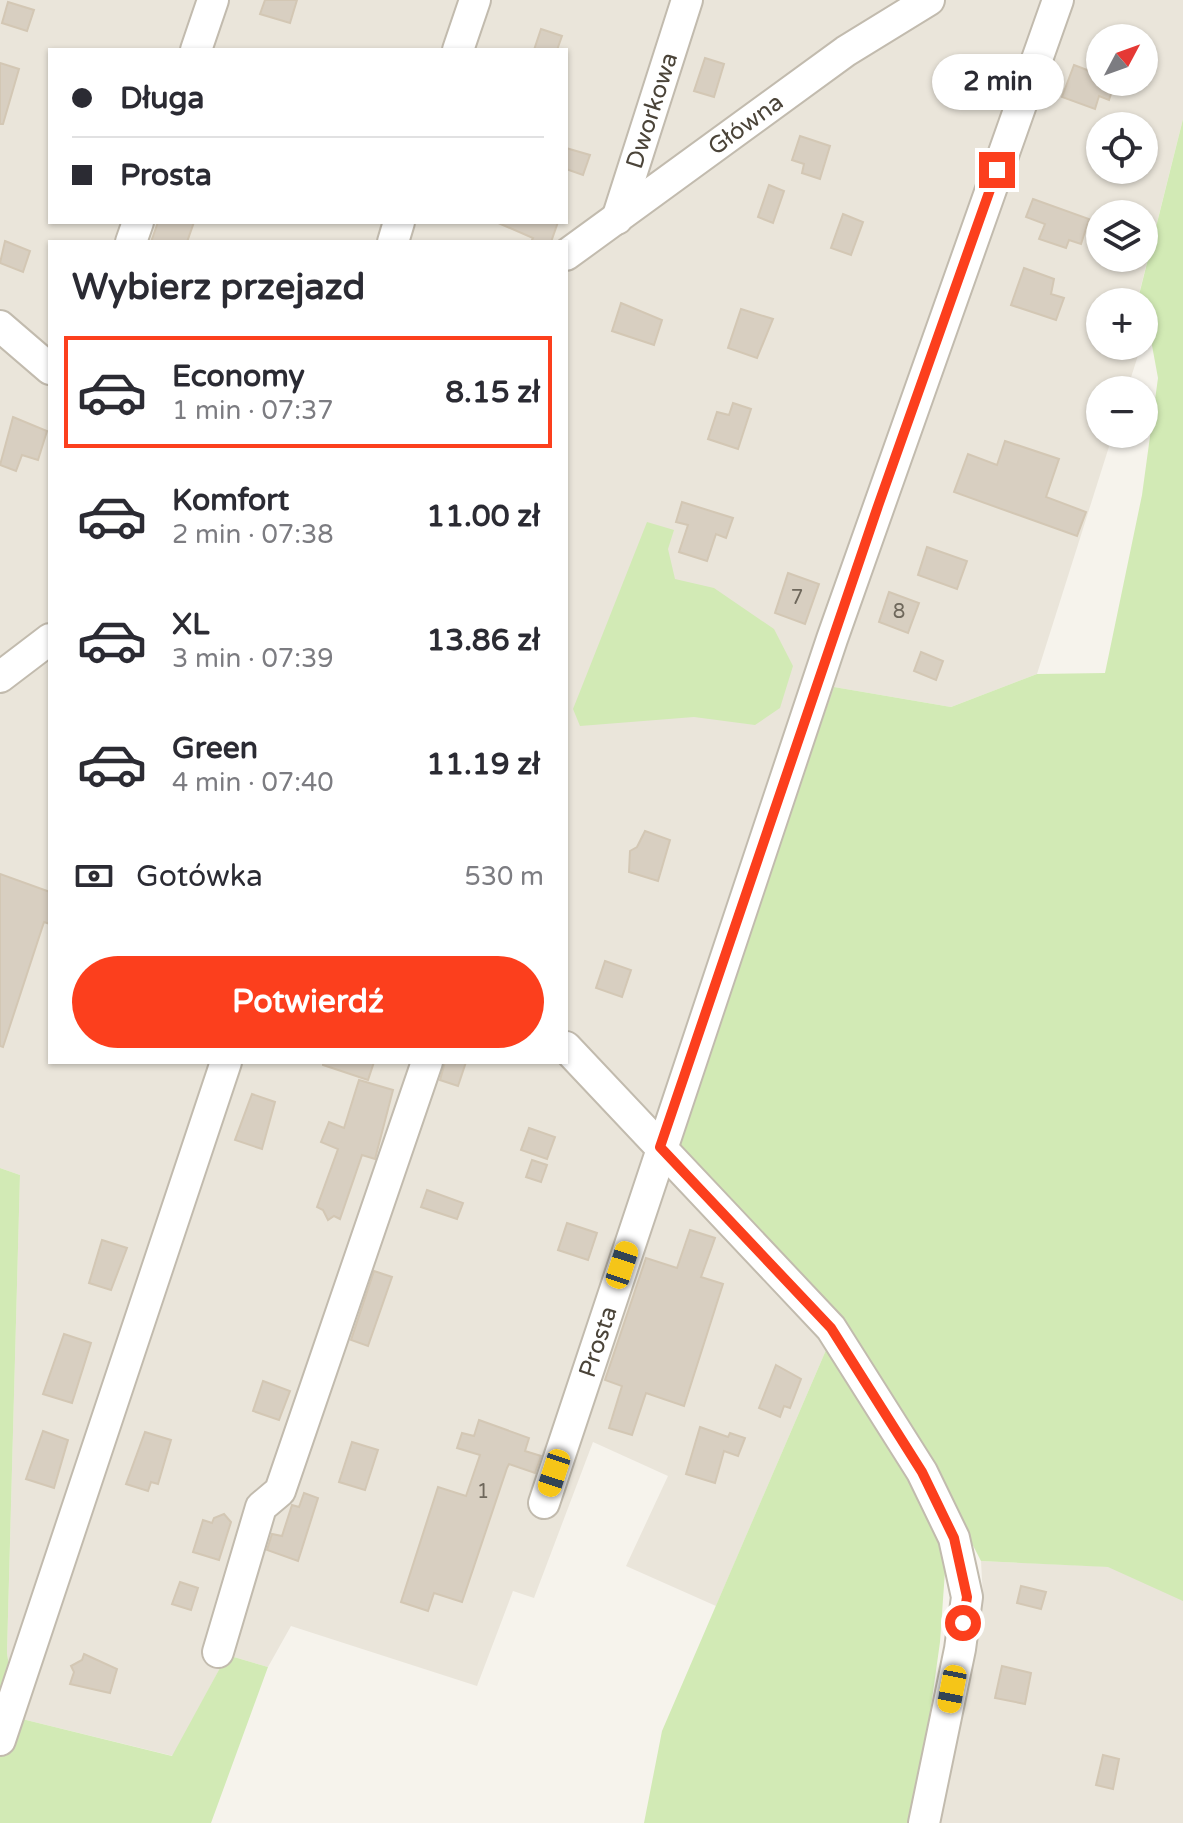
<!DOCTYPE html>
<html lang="pl">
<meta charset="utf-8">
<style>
:root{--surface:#fff;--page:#f7f7f7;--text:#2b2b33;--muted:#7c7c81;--line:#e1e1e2;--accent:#fc3f1d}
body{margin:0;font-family:"Varela Round",sans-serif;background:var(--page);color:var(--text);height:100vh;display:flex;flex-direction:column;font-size:30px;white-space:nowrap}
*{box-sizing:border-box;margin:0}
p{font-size:26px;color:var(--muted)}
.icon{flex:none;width:44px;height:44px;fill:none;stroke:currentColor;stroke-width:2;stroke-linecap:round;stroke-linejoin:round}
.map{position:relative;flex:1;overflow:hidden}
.side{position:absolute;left:48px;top:240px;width:520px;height:824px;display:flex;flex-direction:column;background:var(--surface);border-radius:0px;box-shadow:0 2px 6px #0004}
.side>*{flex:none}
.guide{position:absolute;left:48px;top:48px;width:520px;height:176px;border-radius:0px;box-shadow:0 2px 6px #0004;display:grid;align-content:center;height:176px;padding:0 24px;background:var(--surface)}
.needle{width:52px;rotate:49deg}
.buttons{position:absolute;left:1086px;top:24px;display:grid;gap:16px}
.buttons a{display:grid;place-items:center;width:72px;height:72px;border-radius:50%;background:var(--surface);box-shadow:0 2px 6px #0004;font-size:40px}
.end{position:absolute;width:36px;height:36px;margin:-18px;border:10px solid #fc3f1d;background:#fff;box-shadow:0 0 0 4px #fff}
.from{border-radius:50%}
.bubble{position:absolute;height:56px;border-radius:28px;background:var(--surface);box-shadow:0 2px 6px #0004;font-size:26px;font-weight:800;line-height:56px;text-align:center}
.car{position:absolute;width:24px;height:48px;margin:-24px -12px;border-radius:10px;box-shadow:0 0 6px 2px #0007;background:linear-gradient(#f5c518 24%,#345 0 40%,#f5c518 0 76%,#345 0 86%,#f5c518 0)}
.guide b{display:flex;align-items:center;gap:28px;height:76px;font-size:30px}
.guide b+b{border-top:2px solid var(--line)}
.guide i{width:20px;height:20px;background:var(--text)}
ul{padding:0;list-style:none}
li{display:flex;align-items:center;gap:24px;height:112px;margin:0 16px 12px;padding:0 8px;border:4px solid transparent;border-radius:0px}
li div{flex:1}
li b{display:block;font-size:30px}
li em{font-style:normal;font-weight:800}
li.on{border-color:var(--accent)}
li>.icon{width:72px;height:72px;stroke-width:1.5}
h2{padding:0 24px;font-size:36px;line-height:96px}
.pay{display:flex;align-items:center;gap:20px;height:88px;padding:0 24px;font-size:30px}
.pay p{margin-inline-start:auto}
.cta{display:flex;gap:16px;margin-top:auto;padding:16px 24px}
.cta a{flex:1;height:92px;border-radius:48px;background:var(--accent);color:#fff;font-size:32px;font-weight:800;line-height:92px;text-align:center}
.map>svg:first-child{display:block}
.residential{fill:#eae5da;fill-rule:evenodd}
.green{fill:#d2eab5}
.building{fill:#d8cfc1;stroke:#d3c7b4;stroke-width:2}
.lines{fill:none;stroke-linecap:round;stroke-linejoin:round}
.minor-casing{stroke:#c2bbae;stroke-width:34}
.minor{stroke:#fff;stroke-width:30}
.route{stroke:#fc3f1d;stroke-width:10}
.labels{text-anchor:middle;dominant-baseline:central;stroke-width:7;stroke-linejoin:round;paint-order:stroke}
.number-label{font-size:20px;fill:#6e675b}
.street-label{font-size:24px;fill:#4b4439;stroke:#fff}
</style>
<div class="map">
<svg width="1183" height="1823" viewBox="0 0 1183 1823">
<rect width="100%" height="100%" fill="#f6f3ec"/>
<g class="residential">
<path d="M0 0H1183V119L1139 294 1141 302H1100V346H1141L1127 390H1100V434H1113L1037 674 951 707 834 687 838 1315 826 1350 716 1606 626 1566 668 1476 593 1442 534 1598 513 1591 477 1686 291 1626 268 1667 227 1655 173 1756 18 1718 7 1653 20 1175 0 1168ZM1100 38H1144V82H1100ZM50 50H566V222H50ZM1100 126H1144V170H1100ZM1100 214H1144V258H1100ZM50 242H566V1062H50Z"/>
<polygon points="981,1561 1183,1570 1183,1823 936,1823 971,1673 983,1597"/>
</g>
<g class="green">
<polygon points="1183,119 1183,1601 1108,1567 981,1561 917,1437 673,1143 834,687 951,707 1037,674 1105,673 1142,495 1158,378 1144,302 1139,295"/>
<polygon points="647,522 674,530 668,549 675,579 714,588 774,629 793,666 780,708 755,725 694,717 580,726 573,709"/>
<polygon points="0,1168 20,1175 7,1653 12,1685 0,1717"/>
<polygon points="826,1350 921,1495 946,1557 940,1642 917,1807 919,1823 644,1823 662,1731"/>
<polygon points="227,1655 268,1667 211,1823 0,1823 0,1753 18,1718 172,1756"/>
</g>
<g class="building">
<polygon points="265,0 297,0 290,23 260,14"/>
<polygon points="8,2 34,10 27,31 2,23"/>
<polygon points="541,29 562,36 557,50 534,50"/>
<polygon points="705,58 724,64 714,97 694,91"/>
<polygon points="0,63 19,69 3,124 0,124"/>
<polygon points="1074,65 1100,75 1100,82 1115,82 1109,100 1099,96 1095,109 1062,97"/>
<polygon points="800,136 830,146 820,179 802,173 804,164 792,160"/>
<polygon points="566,148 590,155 583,175 566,169"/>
<polygon points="769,185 784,191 773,223 758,217"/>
<polygon points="1033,199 1089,219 1081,244 1069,240 1066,248 1039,239 1045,224 1026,217"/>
<polygon points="843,214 863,222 851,255 831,248"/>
<polygon points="158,222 194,222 187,242 151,242"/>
<polygon points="496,222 558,222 551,242 531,242 533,238"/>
<polygon points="5,241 30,251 23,272 0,263"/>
<polygon points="1024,268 1054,279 1051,294 1064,298 1056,320 1011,305"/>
<polygon points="621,303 662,320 654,345 612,331"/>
<polygon points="741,309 773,319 757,358 728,348"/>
<polygon points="733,403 751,409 738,449 708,439 717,412 729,415"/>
<polygon points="13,417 47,431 38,460 22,455 16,471 0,465"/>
<polygon points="1005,441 1059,459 1046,497 1086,512 1077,536 954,492 968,454 997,465"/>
<polygon points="682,502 733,518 726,538 716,534 707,561 679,552 688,525 676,522"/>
<polygon points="927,547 967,561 957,589 918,575"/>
<polygon points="788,573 819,584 805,624 775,613"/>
<polygon points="889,592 919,603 908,633 879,622"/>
<polygon points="921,652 943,661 936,680 914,671"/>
<polygon points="645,831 670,840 658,881 629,872 630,851 637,847"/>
<polygon points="0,874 50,892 50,924 44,922 3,1047 0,1046"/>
<polygon points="605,961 631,970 622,997 596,988"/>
<polygon points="323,1062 374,1062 368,1080 323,1065"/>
<polygon points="445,1062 466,1062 458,1086 440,1080"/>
<polygon points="359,1080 393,1090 375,1159 362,1155 340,1219 334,1216 328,1220 323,1210 317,1207 338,1149 321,1142 329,1122 344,1128"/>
<polygon points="252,1094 275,1102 262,1149 235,1140"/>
<polygon points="529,1128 555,1137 547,1159 521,1150"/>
<polygon points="532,1160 547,1165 541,1182 526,1177"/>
<polygon points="427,1190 463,1203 457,1219 421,1207"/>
<polygon points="567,1223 597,1233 588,1260 558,1250"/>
<polygon points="690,1230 715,1238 701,1277 723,1284 684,1406 646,1393 632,1435 609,1428 622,1386 605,1380 646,1258 677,1268"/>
<polygon points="102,1240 127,1248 111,1290 89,1283"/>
<polygon points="374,1271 392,1277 368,1346 351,1340"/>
<polygon points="64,1334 91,1343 72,1403 43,1394"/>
<polygon points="776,1365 801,1379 790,1408 784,1406 780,1417 759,1408"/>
<polygon points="263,1381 290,1391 279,1420 253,1411"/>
<polygon points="479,1420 529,1438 525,1451 541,1456 535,1473 509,1464 507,1468 462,1602 434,1593 428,1611 401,1602 438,1487 466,1496 480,1455 457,1448 462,1433 474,1436"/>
<polygon points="700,1427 728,1437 730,1433 745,1438 738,1456 724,1451 715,1483 686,1474"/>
<polygon points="43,1431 68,1440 54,1488 26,1479"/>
<polygon points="145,1432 171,1440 158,1484 151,1482 148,1491 126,1484"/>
<polygon points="352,1442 378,1450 365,1490 339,1482"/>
<polygon points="304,1493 318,1498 298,1561 267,1550 272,1534 282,1536 292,1505 299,1507"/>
<polygon points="224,1514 231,1522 219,1560 193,1552 203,1520 212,1523 214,1518"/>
<polygon points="180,1582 198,1588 191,1610 172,1604"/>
<polygon points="1021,1586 1046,1592 1041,1609 1017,1603"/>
<polygon points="84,1654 117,1669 110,1693 70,1684 74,1672 71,1666 82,1660"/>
<polygon points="1002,1666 1031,1673 1025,1704 995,1698"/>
<polygon points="1103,1755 1119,1759 1113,1789 1096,1785"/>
</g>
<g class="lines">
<defs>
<g id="minor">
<polyline points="196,50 213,0"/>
<polyline points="458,50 475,0"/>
<path id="s1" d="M617 219 687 0"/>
<polyline points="131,242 138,222"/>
<polyline points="393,242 399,222"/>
<path id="s2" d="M566 255 846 51 929 0"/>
<polyline points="0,326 50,369"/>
<polyline points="0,677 50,639"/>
<polyline points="566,1047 831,1328 922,1472 954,1538 967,1597 960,1649 924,1823"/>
<path id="s3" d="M544 1503 832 639 1058 0"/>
<polyline points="218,1652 261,1507 280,1491 427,1062"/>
<polyline points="0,1740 226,1062"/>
</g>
</defs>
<use href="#minor" class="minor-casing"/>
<use href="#minor" class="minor"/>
</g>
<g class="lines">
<polyline class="route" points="963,1623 967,1597 954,1538 922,1472 831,1328 660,1147 878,506 997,170"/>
</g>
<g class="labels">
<g class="number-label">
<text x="797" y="598">7</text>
<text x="899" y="612">8</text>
<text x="483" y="1492">1</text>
</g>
<g class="street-label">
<text stroke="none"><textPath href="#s1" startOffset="114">Dworkowa</textPath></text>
<text stroke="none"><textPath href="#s2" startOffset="222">Główna</textPath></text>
<text stroke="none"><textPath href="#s3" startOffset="170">Prosta</textPath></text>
</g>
</g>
</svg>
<div class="buttons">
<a><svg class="needle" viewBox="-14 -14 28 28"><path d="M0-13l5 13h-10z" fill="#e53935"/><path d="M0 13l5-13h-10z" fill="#7c7c81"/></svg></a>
<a><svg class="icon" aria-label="locate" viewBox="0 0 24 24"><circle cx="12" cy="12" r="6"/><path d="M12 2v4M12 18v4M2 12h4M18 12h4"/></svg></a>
<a><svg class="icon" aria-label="layers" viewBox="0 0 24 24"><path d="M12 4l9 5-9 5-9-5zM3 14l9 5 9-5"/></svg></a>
<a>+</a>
<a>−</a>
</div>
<i class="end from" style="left:963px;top:1623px"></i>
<i class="end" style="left:997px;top:170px"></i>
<div class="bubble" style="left:932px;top:54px;width:132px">2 min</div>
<i class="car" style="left:622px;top:1265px;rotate:18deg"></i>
<i class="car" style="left:554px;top:1473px;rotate:198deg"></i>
<i class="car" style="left:952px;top:1689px;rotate:191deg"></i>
<div class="guide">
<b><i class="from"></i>Długa</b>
<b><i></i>Prosta</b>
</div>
<section class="side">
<h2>Wybierz przejazd</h2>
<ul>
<li class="on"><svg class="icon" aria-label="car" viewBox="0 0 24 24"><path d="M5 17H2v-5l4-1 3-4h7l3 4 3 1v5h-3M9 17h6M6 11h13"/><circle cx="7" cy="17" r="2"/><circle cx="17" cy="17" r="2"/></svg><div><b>Economy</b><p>1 min · 07:37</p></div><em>8.15 zł</em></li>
<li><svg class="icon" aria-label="car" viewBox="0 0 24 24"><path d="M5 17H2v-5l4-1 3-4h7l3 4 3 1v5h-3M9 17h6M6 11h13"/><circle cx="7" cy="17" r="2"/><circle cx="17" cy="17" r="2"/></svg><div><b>Komfort</b><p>2 min · 07:38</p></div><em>11.00 zł</em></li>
<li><svg class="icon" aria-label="car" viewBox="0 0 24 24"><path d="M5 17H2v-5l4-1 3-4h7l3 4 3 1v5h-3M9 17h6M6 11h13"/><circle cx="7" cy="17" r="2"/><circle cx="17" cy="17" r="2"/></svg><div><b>XL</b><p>3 min · 07:39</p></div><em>13.86 zł</em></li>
<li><svg class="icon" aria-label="car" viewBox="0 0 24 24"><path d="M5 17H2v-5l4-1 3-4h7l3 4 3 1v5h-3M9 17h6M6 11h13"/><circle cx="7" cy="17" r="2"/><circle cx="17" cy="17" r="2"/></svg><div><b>Green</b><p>4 min · 07:40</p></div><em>11.19 zł</em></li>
</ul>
<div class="pay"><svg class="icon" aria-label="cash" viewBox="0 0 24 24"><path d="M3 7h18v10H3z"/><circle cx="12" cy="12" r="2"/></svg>Gotówka<p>530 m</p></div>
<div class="cta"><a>Potwierdź</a></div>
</section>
</div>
